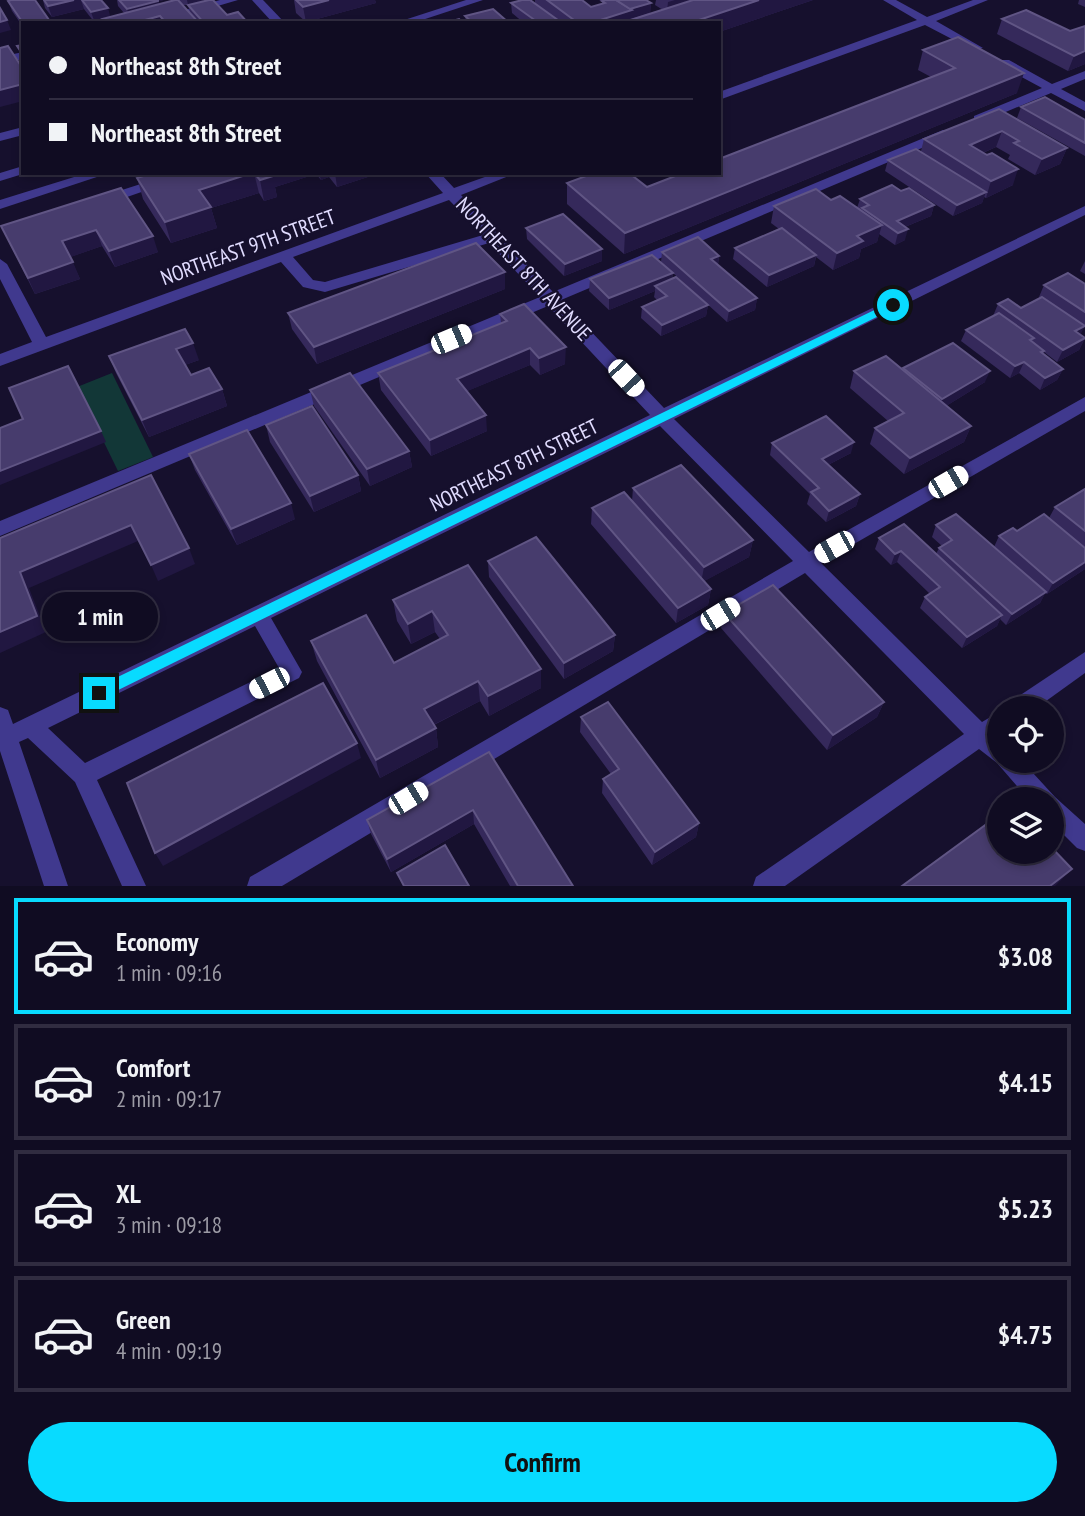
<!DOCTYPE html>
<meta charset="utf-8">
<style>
:root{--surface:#100c22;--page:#1e1a2f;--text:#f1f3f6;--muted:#9c9ba5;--line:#302c40;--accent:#08dbff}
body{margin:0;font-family:"PT Sans Narrow",sans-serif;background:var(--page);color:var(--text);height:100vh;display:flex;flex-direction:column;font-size:26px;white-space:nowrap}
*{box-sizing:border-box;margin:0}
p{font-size:23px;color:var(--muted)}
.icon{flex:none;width:38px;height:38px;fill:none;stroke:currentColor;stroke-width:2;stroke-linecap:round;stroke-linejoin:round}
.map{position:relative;height:886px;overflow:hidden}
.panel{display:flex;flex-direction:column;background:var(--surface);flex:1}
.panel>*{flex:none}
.hud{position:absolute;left:21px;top:21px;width:700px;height:154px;border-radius:0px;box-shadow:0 4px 10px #0003,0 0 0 2px var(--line);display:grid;align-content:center;height:154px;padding:0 28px;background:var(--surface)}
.controls{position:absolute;left:987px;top:696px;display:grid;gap:14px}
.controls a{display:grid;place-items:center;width:77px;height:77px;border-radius:50%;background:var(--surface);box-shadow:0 4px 10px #0003,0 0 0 2px var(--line);font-size:35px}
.end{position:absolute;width:32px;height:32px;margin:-16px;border:9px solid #08dbff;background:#111;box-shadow:0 0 0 4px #111}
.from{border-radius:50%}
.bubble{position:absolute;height:49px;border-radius:24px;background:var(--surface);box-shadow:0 4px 10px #0003,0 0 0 2px var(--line);font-size:23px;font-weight:700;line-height:49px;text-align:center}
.car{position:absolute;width:21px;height:42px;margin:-21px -10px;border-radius:9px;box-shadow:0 0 5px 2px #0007;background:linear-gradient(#fff 24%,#345 0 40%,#fff 0 76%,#345 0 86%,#fff 0)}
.hud b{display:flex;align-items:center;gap:24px;height:66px;font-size:26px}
.hud b+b{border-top:2px solid var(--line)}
.hud i{width:18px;height:18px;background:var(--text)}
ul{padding:12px 0 0;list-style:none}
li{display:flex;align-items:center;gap:21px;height:116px;margin:0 14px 10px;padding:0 14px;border:4px solid var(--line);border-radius:0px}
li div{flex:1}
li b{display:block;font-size:26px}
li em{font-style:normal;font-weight:700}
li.current{border-color:var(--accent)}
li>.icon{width:63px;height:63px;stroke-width:1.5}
.button{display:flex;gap:14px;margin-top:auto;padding:14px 28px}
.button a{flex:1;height:80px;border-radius:42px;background:var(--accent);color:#111;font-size:28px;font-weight:700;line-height:80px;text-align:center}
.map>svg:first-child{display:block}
.green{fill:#123737}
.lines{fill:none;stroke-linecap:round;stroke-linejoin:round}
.minor{fill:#40398e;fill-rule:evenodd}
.wall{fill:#35295b}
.shaded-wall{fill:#211741}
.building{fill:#473c6d;stroke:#605584;stroke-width:2}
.route{fill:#08dbff}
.labels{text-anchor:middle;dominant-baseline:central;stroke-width:5;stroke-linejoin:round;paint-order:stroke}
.street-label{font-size:21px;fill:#e1dcff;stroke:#16102d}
</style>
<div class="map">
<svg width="1085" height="886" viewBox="0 0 1085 886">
<rect width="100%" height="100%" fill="#16102d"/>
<polygon class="green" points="112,373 153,457 118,471 77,387"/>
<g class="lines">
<g class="minor">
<polygon points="220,0 238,0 160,23 141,23"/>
<polygon points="252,0 263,0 285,23 273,23"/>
<polygon points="466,0 483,0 413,23 395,23"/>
<polygon points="883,0 896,0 927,17 973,0 988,0 936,21 983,48 973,50 925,25 719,100 719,92 917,20"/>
<polygon points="23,52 23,59 0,65 0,57"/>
<polygon points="1001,60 1009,60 1052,84 1085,71 1085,79 1061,89 1085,102 1085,111 1051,93 982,122 974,122 974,116 1042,88 1001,66"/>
<polygon points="23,127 23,135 0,141 0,133"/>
<path d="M943 130 948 131V137L561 300 664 408 1085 206V215L674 419 809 552 1085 397V411L821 563 982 722 999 712V734L996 736 999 739V761H1022L1055 797 1085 824V851L1077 848 1052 823V800H1029L997 763 979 749 785 886H753L756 877 964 734 805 573 282 886H247L250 877 793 561 660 426 271 618 302 672 299 678 97 780 146 886H122L75 782 28 738 19 742 68 886H44L0 751V707L8 710 13 724 650 415 548 306 0 536V521L540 297 489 243 325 292 303 287 281 262 0 366V354L32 342 0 279V259L7 264 46 337 443 193 425 173H440L454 188 496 173H516L461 195 553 292ZM449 200 483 235 325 282 313 280 293 257ZM255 626 279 668 85 763 48 728Z"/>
<polygon points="23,166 23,173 26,173 0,181 0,173"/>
<polygon points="87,173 109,173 0,209 0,200"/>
<polygon points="175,173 196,173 107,204 102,205 95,201 97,198"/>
<polygon points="1085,652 1085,673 1035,709 1007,709 1010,702"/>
</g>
</g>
<g class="wall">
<polygon points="43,0 101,0 110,17 124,13 118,6 117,0 164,0 159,1 159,4 175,0 203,0 188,5 183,5 190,13 188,5 227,15 248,23 103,23 102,21 95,23 84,9 52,17 45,8"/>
<polygon points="294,0 375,0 376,3 306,22 296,13"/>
<polygon points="535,0 582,0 591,7 602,4 602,2 599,0 646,0 651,3 650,13 631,20 663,10 655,5 656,0 813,0 719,32 719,23 524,23 512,13 511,3 535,3"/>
<polygon points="1079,0 1085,0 1085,7 1078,4"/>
<polygon points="8,1 23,23 23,27 12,11"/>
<polygon points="465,16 509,23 466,23"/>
<polygon points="1002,19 1070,31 1085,64 1068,71 997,34"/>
<polygon points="923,50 1017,93 624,254 567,204 567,183 647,187 931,77 918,70"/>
<polygon points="1021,107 1085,120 1085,156 1017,118"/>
<polygon points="999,109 1067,148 1060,164 1035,175 1008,159 1010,155 996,147 983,153 1013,185 986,198 984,197 982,203 953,216 885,171 888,160 921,151 924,139"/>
<polygon points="153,173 373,173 374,175 337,187 329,177 321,180 316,174 275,187 277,197 264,201 259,193 211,208 217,228 171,243 143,199 137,178"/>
<polygon points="121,188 158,252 115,267 102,246 70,257 80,279 35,294 1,226"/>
<polygon points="860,199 934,205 931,216 905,227 905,240 895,245 879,234 877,242 861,249 859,258 833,270 816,257 814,266 767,287 733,259 735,248 779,229 771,223 774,206 831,200 857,208"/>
<polygon points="526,228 602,261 564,276 527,239"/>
<polygon points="662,252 719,256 718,265 757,298 755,310 727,322 673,273 672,279 708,305 706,316 661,336 641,318 642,307 657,300 654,297 655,291 609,310 589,291 590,279 661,262"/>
<polygon points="1085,261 1085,274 1080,271"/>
<polygon points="1085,284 1085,327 1084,326 1080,335 1085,338 1079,350 1057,362 1044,352 1043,354 1063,369 1057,380 1040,390 1019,373 1010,378 961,341 966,330 993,316 998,304 1021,308 1041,298 1039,297 1044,285"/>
<polygon points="505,289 317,364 292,329 288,313"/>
<polygon points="500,314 565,364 540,375 530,365 467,391 487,431 431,456 381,390 378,373 501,323"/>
<polygon points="109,356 199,360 185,365 191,375 222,389 227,406 149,437 116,373"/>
<polygon points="903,368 985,382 946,406 971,426 964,442 904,474 870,444 875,428 888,421 850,388 854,371 903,370"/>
<polygon points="310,390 409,451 412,467 370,486 314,406"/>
<polygon points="266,425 358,475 361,491 314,512 270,442"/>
<polygon points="772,443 851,453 828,465 860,494 856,506 826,522 807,504 810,494 770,455"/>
<polygon points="189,454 295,519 237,545 195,470"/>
<polygon points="633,488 753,540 749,557 704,581 711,589 708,605 676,623 591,524 592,508 632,501"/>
<polygon points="1085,489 1085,548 1049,518 1055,507"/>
<polygon points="936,525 994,547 999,536 1017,531 1085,548 1085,569 1047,594 1045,593 1040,603 1006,625 1000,619 997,626 962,648 920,608 925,597 930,594 897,562 891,565 875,549 879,538 936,554 939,548 942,546 932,537"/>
<polygon points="488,561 615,635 613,651 564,679 489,577"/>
<polygon points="468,565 541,688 489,716 480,701 434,725 436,728 438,747 380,778 317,661 311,641 394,663 440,639 435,632 411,644 397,621 393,600"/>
<polygon points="724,613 884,702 877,717 827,750 721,628"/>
<polygon points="581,717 699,823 696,837 652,865 602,793 603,779 611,774 580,732"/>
<polygon points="489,752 573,886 510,886 474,824 391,872 371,834 367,820"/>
</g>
<g class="shaded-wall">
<polygon points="74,0 81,0 84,9 52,17 48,6"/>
<polygon points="153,0 164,0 159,1 161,11 130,19 127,9"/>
<polygon points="187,0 203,0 204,1 188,5"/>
<polygon points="329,0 375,0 376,3 306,22 303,7"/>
<polygon points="675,0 706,0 667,12 668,2"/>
<polygon points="759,0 813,0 719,32 719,23 690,23"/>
<polygon points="651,3 650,13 631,19 631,23 591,23"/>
<polygon points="108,8 111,19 102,19 102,21 95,23 91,12"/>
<polygon points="160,16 162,23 134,23"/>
<polygon points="7,20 11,30 0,33 0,22"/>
<polygon points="1085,51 1085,64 1068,71 1074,56"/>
<polygon points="1024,73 1017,93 624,254 625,233"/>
<polygon points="23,84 23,101 0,107 0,90"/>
<polygon points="1002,131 996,147 964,161 970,145"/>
<polygon points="1067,148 1060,164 1035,175 1042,159"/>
<polygon points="1018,169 1013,185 986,198 991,181"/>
<polygon points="252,173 254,173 259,193 211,208 217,228 171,243 165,222 199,190"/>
<polygon points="267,173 316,173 316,174 275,187 277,197 264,201 260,180"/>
<polygon points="319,173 328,173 329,177 321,180"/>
<polygon points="335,173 373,173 374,175 337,187"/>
<polygon points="986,192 982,203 953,216 957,205"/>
<polygon points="934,205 931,216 895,231 897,221"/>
<polygon points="882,225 877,242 861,249 859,258 833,270 837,253 857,236"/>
<polygon points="908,229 905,240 895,245 898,233"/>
<polygon points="96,230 102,246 68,258 62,241"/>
<polygon points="153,236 158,252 115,267 109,251"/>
<polygon points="602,249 602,261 564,276 565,264"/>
<polygon points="816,255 814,266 767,287 769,275"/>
<polygon points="719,256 717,267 711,259"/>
<polygon points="73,262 80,279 35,294 28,278"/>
<polygon points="505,272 505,289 317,364 314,347"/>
<polygon points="673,273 671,284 655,286 655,291 609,310 609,298"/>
<polygon points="757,298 755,310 727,322 729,311"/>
<polygon points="708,305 706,316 661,336 662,325"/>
<polygon points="1085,326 1079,337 1075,331"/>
<polygon points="1085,338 1079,350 1057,362 1063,350"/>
<polygon points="193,343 199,360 182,366 176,349"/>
<polygon points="566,347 565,364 540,375 539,358"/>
<polygon points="530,348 530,365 458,395 457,379"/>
<polygon points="1024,362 1019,373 1010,378 1015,366"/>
<polygon points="1063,369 1057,380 1040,390 1045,378"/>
<polygon points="990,371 985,382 938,411 942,399"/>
<polygon points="222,389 227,406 149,437 142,420"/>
<polygon points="486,415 487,431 431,456 430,440"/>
<polygon points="971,426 964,442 904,474 910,458"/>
<polygon points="101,431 106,442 0,485 0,471"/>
<polygon points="854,442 851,453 818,470 822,459"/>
<polygon points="409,451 412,467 370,486 367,469"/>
<polygon points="358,475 361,491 314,512 310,496"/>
<polygon points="860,494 856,506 826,522 829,511"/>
<polygon points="291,503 295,519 237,545 231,529"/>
<polygon points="131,525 138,541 29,588 46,632 0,653 0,632 20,572"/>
<polygon points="753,540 749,557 701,583 704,567"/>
<polygon points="189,548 195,564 158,581 151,565"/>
<polygon points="901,551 897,562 891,565 895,554"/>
<polygon points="1085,562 1085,569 1047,594 1053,583"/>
<polygon points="711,589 708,605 676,623 678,608"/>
<polygon points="1046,592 1040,603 1006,625 1012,614"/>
<polygon points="432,611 435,632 411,644 408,624"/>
<polygon points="1002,615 997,626 962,648 967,637"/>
<polygon points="615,635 613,651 564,679 564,663"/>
<polygon points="541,669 541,688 489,716 488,696"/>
<polygon points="478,681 480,701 427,728 424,709"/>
<polygon points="884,702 877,717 827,750 833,735"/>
<polygon points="436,728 438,747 380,778 376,760"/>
<polygon points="357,743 361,758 163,866 155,853"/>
<polygon points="473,810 474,824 391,872 387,859"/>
<polygon points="699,823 696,837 652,865 655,852"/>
<polygon points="1072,869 1055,886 1050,886"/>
</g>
<g class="building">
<polygon points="11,0 35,0 49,20 39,23 36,23 35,21 23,23 8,1"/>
<polygon points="44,0 74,0 48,6"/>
<polygon points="82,0 101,0 108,8 91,12"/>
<polygon points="119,0 158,0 158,1 127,9"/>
<polygon points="175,0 178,0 199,23 166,23 160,16 134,23 105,23 102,19"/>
<polygon points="209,0 213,0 227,15 238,12 248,23 204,23 188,5"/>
<polygon points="296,0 329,0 303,7"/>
<polygon points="522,0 530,0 562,23 529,23 536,21 511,3"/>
<polygon points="547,0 582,0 591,7 605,3 602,1 605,0 616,0 632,10 591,23 578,23"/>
<polygon points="616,0 646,0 651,3 630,9"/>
<polygon points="693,0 759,0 690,23 621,23"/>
<polygon points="0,8 7,20 0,22"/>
<polygon points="493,9 509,23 473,23 465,16"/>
<polygon points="1026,10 1070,31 1085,26 1085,51 1074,56 1002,19"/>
<polygon points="459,19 463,23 445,23"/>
<polygon points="958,37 1024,73 625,233 567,183 594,173 629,173 647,187 683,173 719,173 719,159 955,68 923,50"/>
<polygon points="23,45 23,55 17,46"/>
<polygon points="8,46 23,69 23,84 0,90 0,48"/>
<polygon points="1045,97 1085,120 1085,143 1021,107"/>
<polygon points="999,109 1067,148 1042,159 1014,143 1019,141 1002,131 970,145 987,155 992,153 1018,169 991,181 924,139"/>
<polygon points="916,149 986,192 957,205 888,160"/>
<polygon points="153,173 252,173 199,190 211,207 165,222 137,178"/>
<polygon points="254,173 270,173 273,176 260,180"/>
<polygon points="892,185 901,191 909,188 934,205 897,221 908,229 898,233 862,208 869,205 860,199"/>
<polygon points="121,188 153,236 109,251 96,230 62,241 73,262 28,278 1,226"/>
<polygon points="816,189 831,200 840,196 882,225 857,236 863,241 837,253 774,206"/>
<polygon points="563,214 602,249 565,264 526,228"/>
<polygon points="782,228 816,255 769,275 735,248"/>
<polygon points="698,237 719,256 711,259 757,298 729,311 662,252"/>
<polygon points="476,243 505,272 314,347 288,313"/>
<polygon points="652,255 673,273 609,298 590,279"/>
<polygon points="1068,273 1085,284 1085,312 1044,285"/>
<polygon points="676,277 708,305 662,325 642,307 667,296 655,286"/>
<polygon points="1042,297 1085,326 1075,331 1085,338 1063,350 998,304 1008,299 1021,308"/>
<polygon points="524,304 566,347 539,358 530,348 457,379 486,415 430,440 378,373 507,321 500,314"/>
<polygon points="999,313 1034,338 1030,340 1044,351 1041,352 1063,369 1045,378 1024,362 1015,366 966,330"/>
<polygon points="185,329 193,343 176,349 191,375 209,368 222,389 142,420 109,356"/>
<polygon points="953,343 990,371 942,399 903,368"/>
<polygon points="886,356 971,426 910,458 875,428 904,413 854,371"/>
<polygon points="68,366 101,431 0,471 0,428 23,419 9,388"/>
<polygon points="350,373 409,451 367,469 310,390"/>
<polygon points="312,406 358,475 310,496 266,425"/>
<polygon points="826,416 854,442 822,459 860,494 829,511 811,492 819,488 772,443"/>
<polygon points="247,430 291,503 231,529 189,454"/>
<polygon points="681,465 753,540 704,567 633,488"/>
<polygon points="151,475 189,548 151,565 131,525 20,572 37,616 0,632 0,538"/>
<polygon points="1085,489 1085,531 1055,507"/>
<polygon points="624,492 711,589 678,608 592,508"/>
<polygon points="956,514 1046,592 1012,614 939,548 952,540 936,525"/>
<polygon points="1044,514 1085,548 1085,562 1053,583 999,536 1013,528 1017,531"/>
<polygon points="904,524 1002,615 967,637 925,597 940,587 901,551 895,554 879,538"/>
<polygon points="536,537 615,635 564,663 488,561"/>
<polygon points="468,565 541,669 488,696 478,681 424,709 436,728 376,760 311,641 366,615 394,663 448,635 432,611 408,624 393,600"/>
<polygon points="773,585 884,702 833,735 724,613"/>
<polygon points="323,683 357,743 155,853 127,783"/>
<polygon points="608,702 699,823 655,852 603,779 619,769 581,717"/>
<polygon points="489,752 573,886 518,886 473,810 387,859 367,820"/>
<polygon points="999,815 999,852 1052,852 1052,848 1072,869 1050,886 902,886"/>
<polygon points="445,845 469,886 404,886 397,873"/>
</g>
<polygon class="route" points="893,301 898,305 897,307 104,697 95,697 95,688"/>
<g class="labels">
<g class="street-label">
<text transform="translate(248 247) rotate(-20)">NORTHEAST 9TH STREET</text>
<text transform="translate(524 269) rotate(47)">NORTHEAST 8TH AVENUE</text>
<text transform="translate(514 465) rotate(-26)">NORTHEAST 8TH STREET</text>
</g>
</g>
</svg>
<div class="controls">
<a><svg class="icon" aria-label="locate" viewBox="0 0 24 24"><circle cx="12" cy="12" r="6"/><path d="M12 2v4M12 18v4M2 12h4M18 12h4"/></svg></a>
<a><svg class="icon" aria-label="layers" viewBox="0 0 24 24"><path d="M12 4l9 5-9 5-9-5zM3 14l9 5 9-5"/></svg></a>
</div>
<i class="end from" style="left:893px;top:305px"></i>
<i class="end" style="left:99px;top:693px"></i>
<div class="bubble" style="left:42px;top:592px;width:116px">1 min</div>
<i class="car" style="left:451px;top:339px;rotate:67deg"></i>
<i class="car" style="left:626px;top:378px;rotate:137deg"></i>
<i class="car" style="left:948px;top:482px;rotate:60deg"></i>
<i class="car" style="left:834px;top:547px;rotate:241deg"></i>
<i class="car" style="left:720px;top:614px;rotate:59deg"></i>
<i class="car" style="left:269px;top:683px;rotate:243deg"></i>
<i class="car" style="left:408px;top:798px;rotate:59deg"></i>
<div class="hud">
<b><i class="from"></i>Northeast 8th Street</b>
<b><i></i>Northeast 8th Street</b>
</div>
</div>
<section class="panel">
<ul>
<li class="current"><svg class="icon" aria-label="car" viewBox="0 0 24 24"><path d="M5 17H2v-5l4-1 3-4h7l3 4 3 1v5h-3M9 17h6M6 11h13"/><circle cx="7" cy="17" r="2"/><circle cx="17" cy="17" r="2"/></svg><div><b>Economy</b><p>1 min · 09:16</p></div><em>$3.08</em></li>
<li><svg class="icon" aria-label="car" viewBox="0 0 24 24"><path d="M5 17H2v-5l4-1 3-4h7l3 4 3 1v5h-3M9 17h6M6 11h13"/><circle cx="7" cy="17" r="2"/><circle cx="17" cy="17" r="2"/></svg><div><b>Comfort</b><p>2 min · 09:17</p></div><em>$4.15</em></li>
<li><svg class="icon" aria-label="car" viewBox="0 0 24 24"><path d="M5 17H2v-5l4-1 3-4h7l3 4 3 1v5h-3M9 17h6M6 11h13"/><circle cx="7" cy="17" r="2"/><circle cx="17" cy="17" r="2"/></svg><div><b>XL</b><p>3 min · 09:18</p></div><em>$5.23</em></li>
<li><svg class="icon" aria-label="car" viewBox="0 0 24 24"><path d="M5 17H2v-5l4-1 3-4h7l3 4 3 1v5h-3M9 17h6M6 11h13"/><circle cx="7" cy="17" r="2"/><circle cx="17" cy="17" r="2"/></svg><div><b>Green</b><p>4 min · 09:19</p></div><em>$4.75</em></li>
</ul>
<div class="button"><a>Confirm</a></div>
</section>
